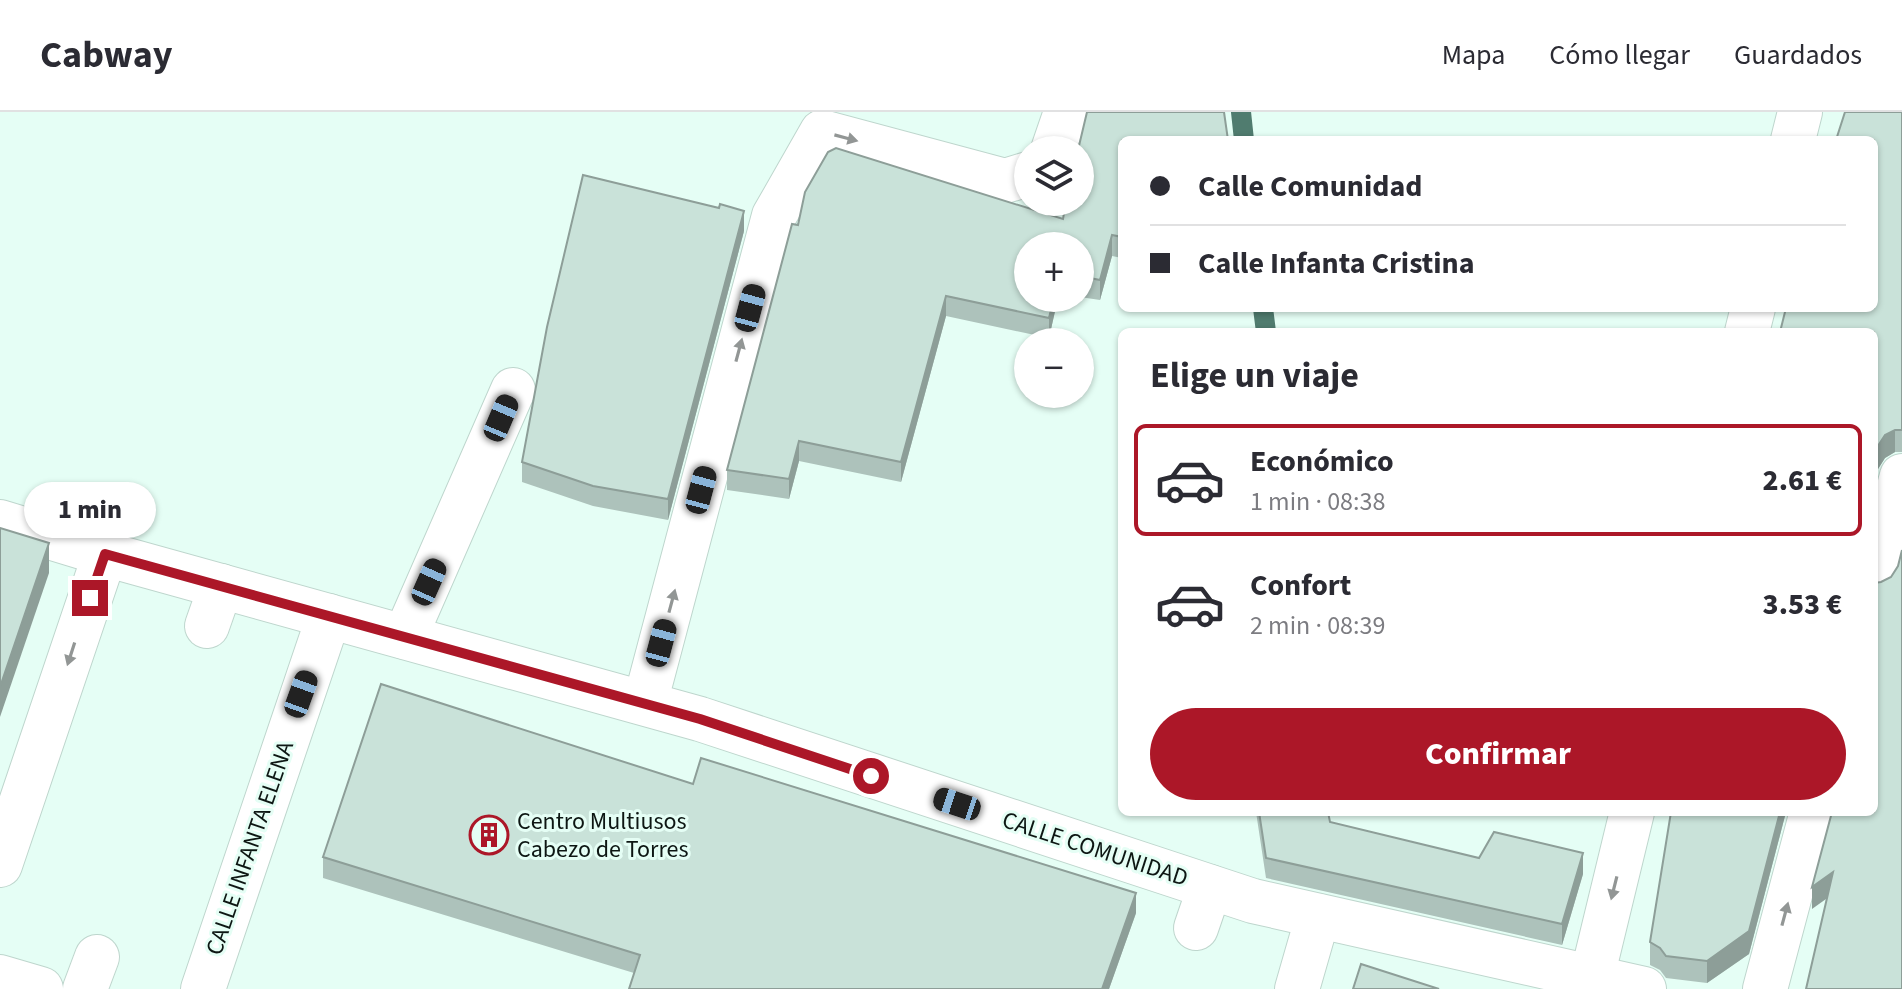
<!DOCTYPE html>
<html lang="es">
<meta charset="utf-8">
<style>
:root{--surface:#fff;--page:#f2f2f3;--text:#2b2b33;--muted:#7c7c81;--line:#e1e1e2;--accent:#ac1728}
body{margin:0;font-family:"Source Sans 3",sans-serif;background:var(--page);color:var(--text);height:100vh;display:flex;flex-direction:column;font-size:30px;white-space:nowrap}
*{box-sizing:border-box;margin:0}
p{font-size:26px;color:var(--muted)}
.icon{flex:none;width:44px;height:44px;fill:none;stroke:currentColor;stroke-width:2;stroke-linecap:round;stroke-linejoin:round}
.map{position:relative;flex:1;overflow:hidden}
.side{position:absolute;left:1118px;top:216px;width:760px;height:488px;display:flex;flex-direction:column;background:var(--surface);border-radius:12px;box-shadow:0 2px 6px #0004}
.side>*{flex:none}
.guide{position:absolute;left:1118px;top:24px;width:760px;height:176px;border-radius:12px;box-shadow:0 2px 6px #0004;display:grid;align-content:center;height:176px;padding:0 32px;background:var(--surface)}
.buttons{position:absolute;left:1014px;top:24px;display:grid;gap:16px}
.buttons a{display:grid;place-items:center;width:80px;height:80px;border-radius:50%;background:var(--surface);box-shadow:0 2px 6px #0004;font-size:40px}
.end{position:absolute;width:36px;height:36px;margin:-18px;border:10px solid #ac1728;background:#fff;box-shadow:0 0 0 4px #fff}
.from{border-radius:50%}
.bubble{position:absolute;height:56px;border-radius:28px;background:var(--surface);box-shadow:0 2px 6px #0004;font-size:26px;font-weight:800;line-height:56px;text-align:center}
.car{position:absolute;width:24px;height:48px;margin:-24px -12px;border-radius:10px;box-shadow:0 0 6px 2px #0007;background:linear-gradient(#222 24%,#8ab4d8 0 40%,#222 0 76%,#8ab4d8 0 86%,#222 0)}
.guide b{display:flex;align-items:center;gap:28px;height:76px;font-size:30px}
.guide b+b{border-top:2px solid var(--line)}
.guide i{width:20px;height:20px;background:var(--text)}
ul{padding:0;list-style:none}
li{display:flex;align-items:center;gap:24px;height:112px;margin:0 16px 12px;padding:0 16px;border:4px solid transparent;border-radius:12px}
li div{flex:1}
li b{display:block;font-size:30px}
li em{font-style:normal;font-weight:800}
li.current{border-color:var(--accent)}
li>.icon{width:72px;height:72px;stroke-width:1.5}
h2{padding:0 32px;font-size:36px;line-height:96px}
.action{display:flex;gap:16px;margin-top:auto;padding:16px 32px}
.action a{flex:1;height:92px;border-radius:48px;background:var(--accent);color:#fff;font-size:32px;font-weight:800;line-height:92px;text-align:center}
header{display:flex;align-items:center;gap:48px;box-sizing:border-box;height:112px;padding:0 40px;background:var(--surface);border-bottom:2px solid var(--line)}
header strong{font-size:38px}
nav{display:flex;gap:44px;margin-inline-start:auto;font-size:28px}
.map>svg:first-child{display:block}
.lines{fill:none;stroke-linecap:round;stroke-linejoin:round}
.stream{stroke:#507c6f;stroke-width:20}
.street-casing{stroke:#bed6cd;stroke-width:46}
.street{stroke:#fff;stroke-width:44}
.wall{fill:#adc2bb}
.shaded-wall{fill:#8d9e98}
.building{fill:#c9e2d9;stroke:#8d9e98;stroke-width:2}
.oneway{fill:#929695}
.route{stroke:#ac1728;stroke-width:10}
.labels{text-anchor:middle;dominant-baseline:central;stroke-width:6;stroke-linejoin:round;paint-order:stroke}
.poi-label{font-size:24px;fill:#0d1613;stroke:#e5fef5;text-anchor:start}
.street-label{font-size:24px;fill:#0d1613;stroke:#e5fef5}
</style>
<header>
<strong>Cabway</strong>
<nav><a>Mapa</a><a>Cómo llegar</a><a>Guardados</a></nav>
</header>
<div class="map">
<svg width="1902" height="877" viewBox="0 0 1902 877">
<rect width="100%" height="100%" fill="#e5fef5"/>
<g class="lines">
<g class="stream">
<polyline points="1241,0 1244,28"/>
<polyline points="1263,196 1266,220"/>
</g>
<defs>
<g id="street">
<polyline points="1793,28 1800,0"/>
<polyline points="1053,38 1066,0"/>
<polyline points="1747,220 1753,196"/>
<polyline points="0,410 105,442 700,607 1253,789 1644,877"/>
<polyline points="1874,469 1902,364"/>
<polyline points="207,514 221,474"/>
<polyline points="405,525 513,278"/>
<polyline points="645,591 774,104 822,20 1005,69 1028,62"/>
<polyline points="0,753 105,442"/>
<polyline points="1196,816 1210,775"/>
<polyline points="0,865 41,877"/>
<polyline points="1592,865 1632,700"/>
<polyline points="85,877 97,845"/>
<polyline points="203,877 329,504"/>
<polyline points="1297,877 1318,804"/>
<polyline points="1765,877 1812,700"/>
</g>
</defs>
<use href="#street" class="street-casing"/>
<use href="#street" class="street"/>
</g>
<g class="wall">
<polygon points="1902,0 1902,340 1895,340 1885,346 1878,357"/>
<polygon points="1122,28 1122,146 1112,144 1100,188 1080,185 1080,134 1028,186 1058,186 1049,226 946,204 901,370 799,349 789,387 727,378 727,358 798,113 1063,107"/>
<polygon points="744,119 668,408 593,394 522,370 522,350"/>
<polygon points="693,672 1136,801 1109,877 629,877 634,861 323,766 323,745"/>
<polygon points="1256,700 1328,700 1330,710 1479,746 1583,762 1562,833 1266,766"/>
<polygon points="1671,700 1786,700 1749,842 1707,871 1666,866 1660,858 1650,853 1650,830"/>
</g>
<g class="shaded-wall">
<polygon points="744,99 744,119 668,408 668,387"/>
<polygon points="1112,123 1112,144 1100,188 1100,168"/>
<polygon points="946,184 946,204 901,370 901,350"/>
<polygon points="1054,186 1058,186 1049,226 1049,206"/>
<polygon points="1895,318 1895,340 1885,346 1878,357 1874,372 1874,350 1878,334 1885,323"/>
<polygon points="799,329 799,349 789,387 789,367"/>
<polygon points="49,431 49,461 0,605 0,575"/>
<polygon points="1780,700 1786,700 1749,842 1707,871 1707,849"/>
<polygon points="1583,741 1583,762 1562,833 1562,812"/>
<polygon points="1833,760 1833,782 1812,797 1812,775"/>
<polygon points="1136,781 1136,801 1109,877 1102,877"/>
</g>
<g class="building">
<polygon points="1087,0 1224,0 1228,28 1122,28 1122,125 1112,123 1100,168 1080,164 1080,134 1028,134 1028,186 1054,186 1049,206 946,184 901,350 799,329 789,367 727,358 792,112 798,113 805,80 828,40 836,36 1063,107 1066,90 1080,90 1080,38 1078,38"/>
<polygon points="1845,0 1902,0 1902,318 1895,318 1885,323 1878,334 1874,350 1874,220 1780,220 1786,196 1874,196 1874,28 1836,28"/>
<polygon points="583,63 719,96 720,92 744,99 668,387 593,374 522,350 547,215"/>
<polygon points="0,416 49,431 0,575"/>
<polygon points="1902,438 1902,877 1806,877 1833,760 1812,775 1832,700 1874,700 1874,471 1881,470 1891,465 1898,454"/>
<polygon points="381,572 693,672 701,646 1136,781 1102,877 629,877 640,843 323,745"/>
<polygon points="1259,700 1328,700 1330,710 1479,746 1494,720 1583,741 1562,812 1266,746"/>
<polygon points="1671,700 1780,700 1749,819 1707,849 1666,844 1660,836 1650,830"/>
<polygon points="1361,852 1439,877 1353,877"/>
</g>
<defs><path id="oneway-solid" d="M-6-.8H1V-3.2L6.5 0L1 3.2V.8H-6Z" transform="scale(2)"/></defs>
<g class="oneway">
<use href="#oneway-solid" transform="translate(846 26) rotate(15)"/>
<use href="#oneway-solid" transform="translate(739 238) rotate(-75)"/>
<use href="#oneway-solid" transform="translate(672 489) rotate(-75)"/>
<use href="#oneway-solid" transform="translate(71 542) rotate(108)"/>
<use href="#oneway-solid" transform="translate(1614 776) rotate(104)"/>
<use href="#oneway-solid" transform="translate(1785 802) rotate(-75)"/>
</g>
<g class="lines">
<polyline class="route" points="90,486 105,442 700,607 871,664"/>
</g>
<defs>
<symbol id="building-ring" viewBox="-11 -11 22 22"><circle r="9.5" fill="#e5fef5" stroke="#ac1728" stroke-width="1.5"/><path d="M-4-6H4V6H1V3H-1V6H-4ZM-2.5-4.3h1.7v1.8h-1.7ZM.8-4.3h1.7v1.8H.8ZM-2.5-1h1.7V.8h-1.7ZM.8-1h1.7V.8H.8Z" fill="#ac1728"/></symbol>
</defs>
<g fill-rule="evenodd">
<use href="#building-ring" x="467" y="701" width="44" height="44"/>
</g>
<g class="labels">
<g class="poi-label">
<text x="517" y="709">Centro Multiusos<tspan x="517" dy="28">Cabezo de Torres</tspan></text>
</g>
<g class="street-label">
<text transform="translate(250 736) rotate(-71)">CALLE INFANTA ELENA</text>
<text transform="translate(1095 737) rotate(18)">CALLE COMUNIDAD</text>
</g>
</g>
</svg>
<div class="buttons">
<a><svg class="icon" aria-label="layers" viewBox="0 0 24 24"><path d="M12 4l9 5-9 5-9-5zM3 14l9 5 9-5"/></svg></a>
<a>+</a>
<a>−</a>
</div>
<i class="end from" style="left:871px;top:664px"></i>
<i class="end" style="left:90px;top:486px"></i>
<div class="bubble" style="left:24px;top:370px;width:132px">1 min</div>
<i class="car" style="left:750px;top:196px;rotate:15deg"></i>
<i class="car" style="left:501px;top:306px;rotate:23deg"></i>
<i class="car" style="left:701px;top:378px;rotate:15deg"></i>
<i class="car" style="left:429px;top:470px;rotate:24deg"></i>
<i class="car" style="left:661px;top:531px;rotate:15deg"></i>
<i class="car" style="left:301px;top:582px;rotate:20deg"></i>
<i class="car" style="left:957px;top:692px;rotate:288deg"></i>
<div class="guide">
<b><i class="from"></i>Calle Comunidad</b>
<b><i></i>Calle Infanta Cristina</b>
</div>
<section class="side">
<h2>Elige un viaje</h2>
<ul>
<li class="current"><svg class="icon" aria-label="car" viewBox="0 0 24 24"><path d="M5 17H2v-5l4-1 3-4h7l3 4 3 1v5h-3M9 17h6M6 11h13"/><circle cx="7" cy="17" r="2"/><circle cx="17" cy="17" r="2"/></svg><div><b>Económico</b><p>1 min · 08:38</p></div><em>2.61 €</em></li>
<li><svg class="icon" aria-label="car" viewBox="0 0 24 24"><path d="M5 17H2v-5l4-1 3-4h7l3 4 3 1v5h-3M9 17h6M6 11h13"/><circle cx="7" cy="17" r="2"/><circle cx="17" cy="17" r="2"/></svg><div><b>Confort</b><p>2 min · 08:39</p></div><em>3.53 €</em></li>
</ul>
<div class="action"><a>Confirmar</a></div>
</section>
</div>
